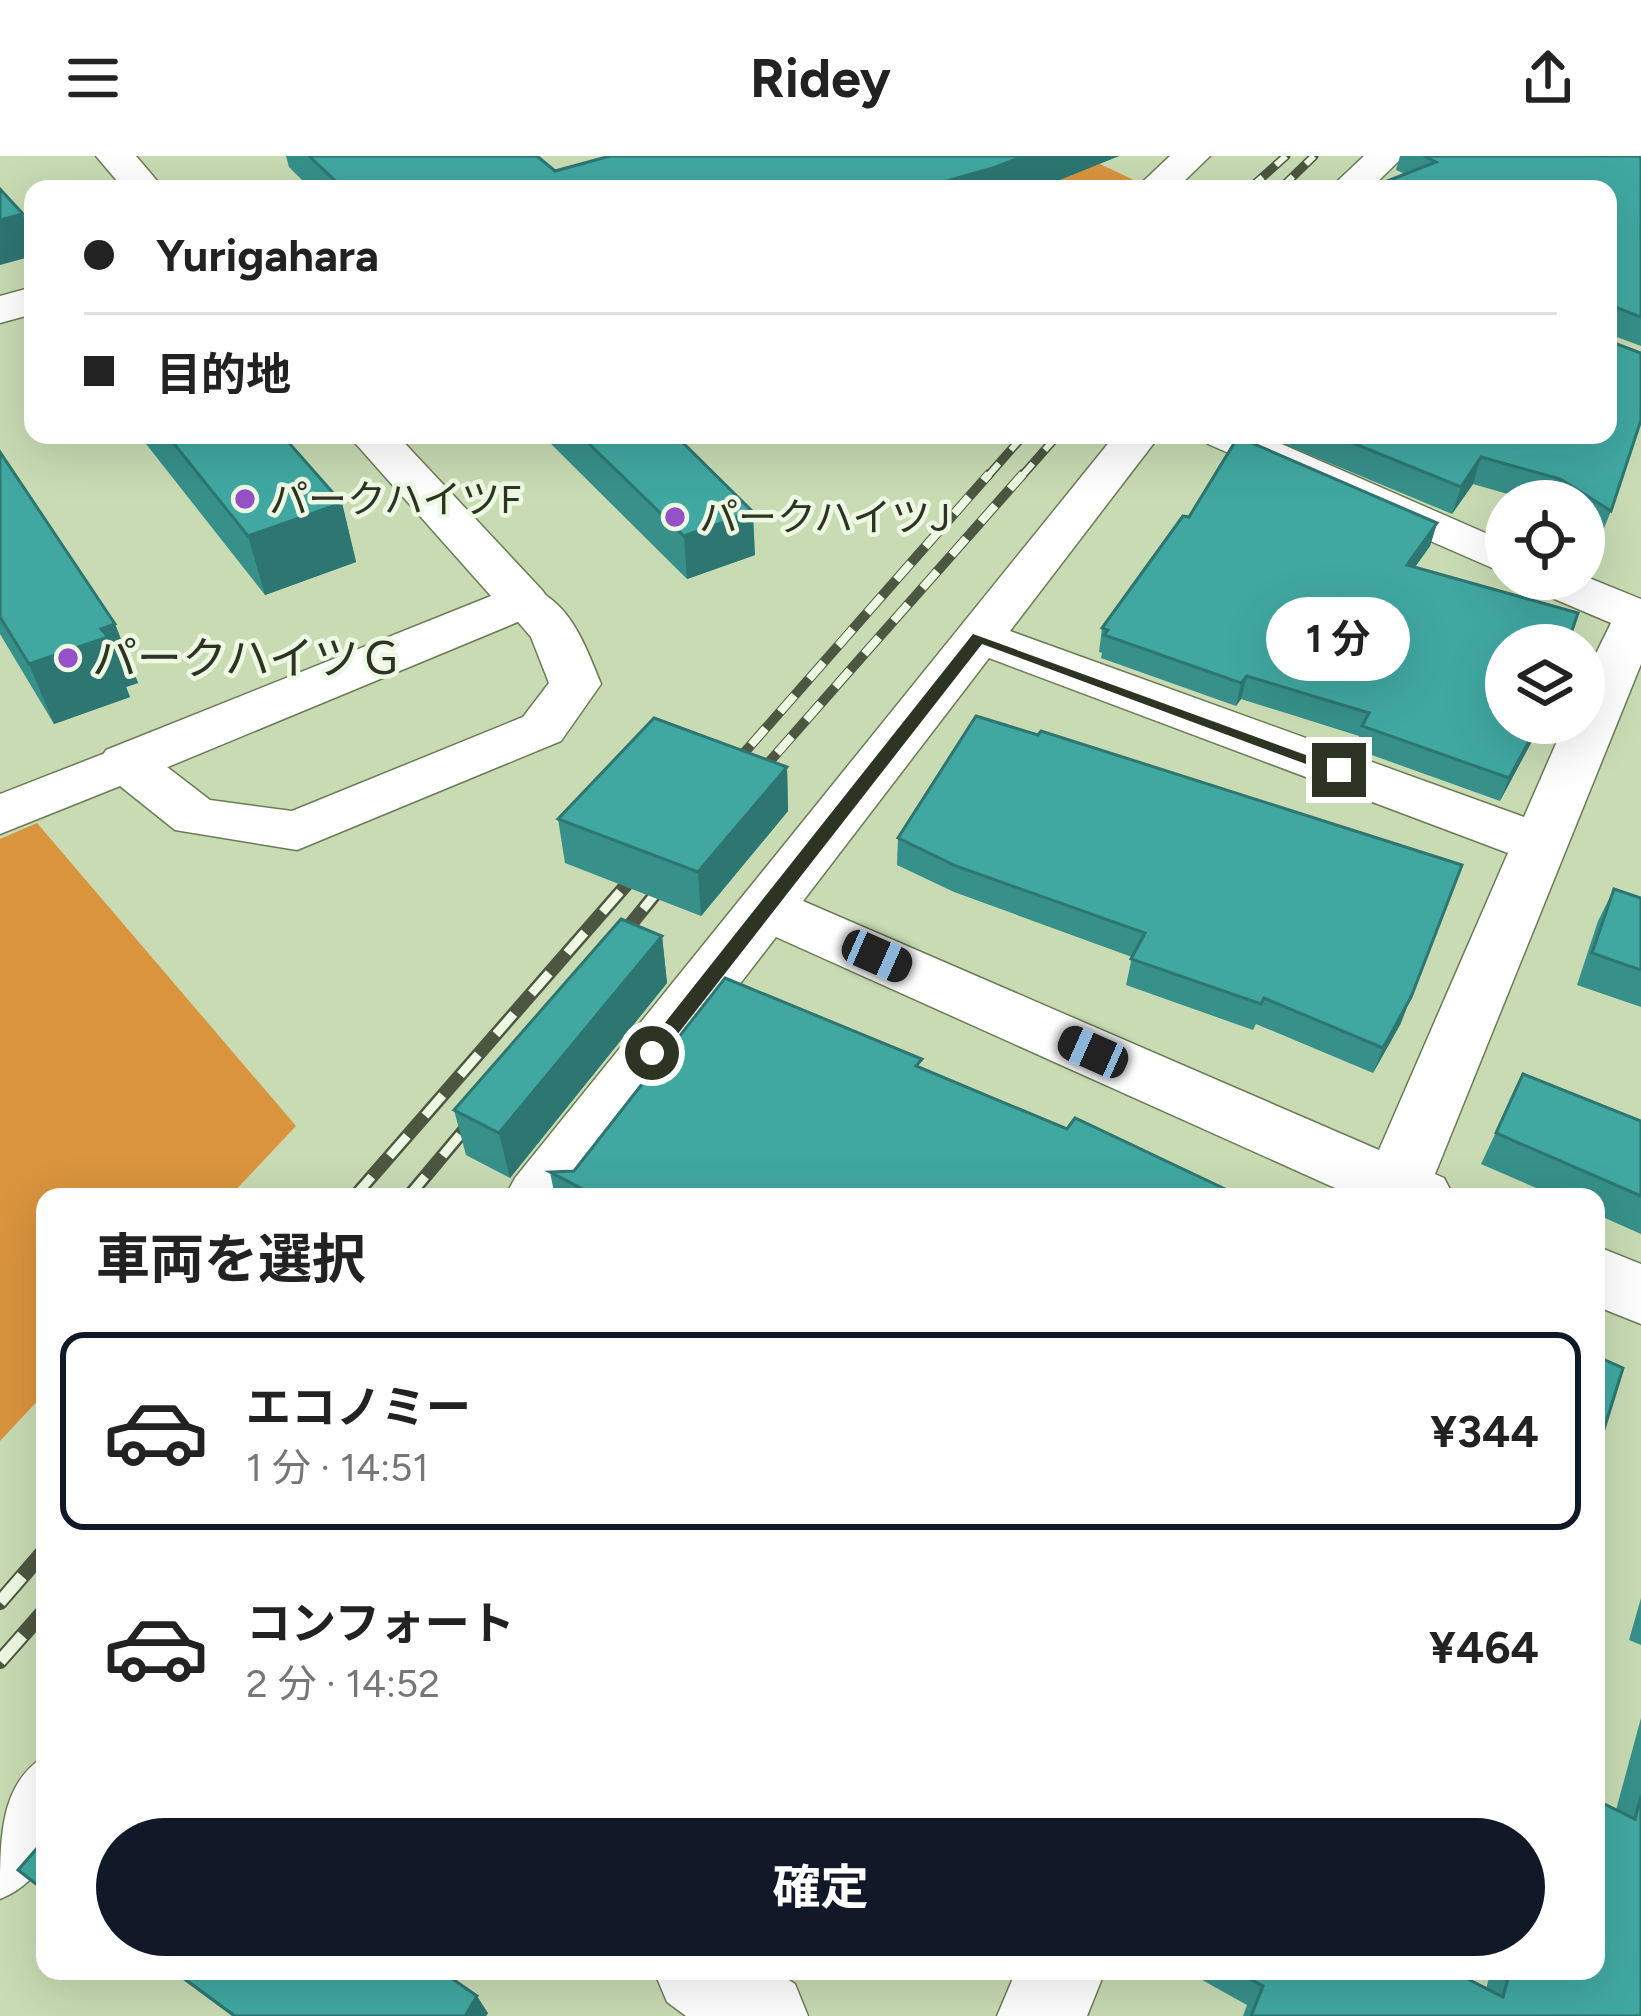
<!DOCTYPE html>
<html lang="ja">
<meta charset="utf-8">
<style>
:root{--surface:#fff;--page:#f2f2f2;--text:#222;--muted:#767676;--line:#e0e0e0;--accent:#111827}
body{margin:0;font-family:Figtree,"Noto Sans JP",sans-serif;background:var(--page);color:var(--text);height:100vh;display:flex;flex-direction:column;font-size:45px;white-space:nowrap}
*{box-sizing:border-box;margin:0}
p{font-size:39px;color:var(--muted)}
.icon{flex:none;width:66px;height:66px;fill:none;stroke:currentColor;stroke-width:2;stroke-linecap:round;stroke-linejoin:round}
.map{position:relative;flex:1;overflow:hidden}
.side{position:absolute;left:36px;top:1032px;width:1569px;height:792px;display:flex;flex-direction:column;background:var(--surface);border-radius:24px;box-shadow:0 12px 48px #0002}
.side>*{flex:none}
.top-card{position:absolute;left:24px;top:24px;width:1593px;height:264px;border-radius:24px;box-shadow:0 12px 48px #0002;display:grid;align-content:center;height:264px;padding:0 60px;background:var(--surface)}
.buttons{position:absolute;left:1485px;top:324px;display:grid;gap:24px}
.buttons a{display:grid;place-items:center;width:120px;height:120px;border-radius:50%;background:var(--surface);box-shadow:0 12px 48px #0002;font-size:60px}
.end{position:absolute;width:54px;height:54px;margin:-27px;border:15px solid #2d3424;background:#fff;box-shadow:0 0 0 6px #fff}
.from{border-radius:50%}
.bubble{position:absolute;height:84px;border-radius:42px;background:var(--surface);box-shadow:0 12px 48px #0002;font-size:39px;font-weight:700;line-height:84px;text-align:center}
.car{position:absolute;width:36px;height:72px;margin:-36px -18px;border-radius:15px;box-shadow:0 0 9px 3px #0007;background:linear-gradient(#222 24%,#8ab4d8 0 40%,#222 0 76%,#8ab4d8 0 86%,#222 0)}
.top-card b{display:flex;align-items:center;gap:42px;height:114px;font-size:45px}
.top-card b+b{border-top:3px solid var(--line)}
.top-card i{width:30px;height:30px;background:var(--text)}
ul{padding:0;list-style:none}
li{display:flex;align-items:center;gap:36px;height:198px;margin:0 24px 18px;padding:0 36px;border:6px solid transparent;border-radius:24px}
li div{flex:1}
li b{display:block;font-size:45px}
li em{font-style:normal;font-weight:700}
li.selected{border-color:var(--accent)}
li>.icon{width:108px;height:108px;stroke-width:1.5}
h2{padding:0 60px;font-size:54px;line-height:144px}
.cta{display:flex;gap:24px;margin-top:auto;padding:24px 60px}
.cta a{flex:1;height:138px;border-radius:72px;background:var(--accent);color:#fff;font-size:48px;font-weight:700;line-height:138px;text-align:center}
header{display:flex;justify-content:space-between;align-items:center;height:156px;padding:0 60px;background:var(--surface);font-size:54px;font-weight:700}
.map>svg:first-child{display:block}
.green{fill:#da943d}
.lines{fill:none;stroke-linecap:round;stroke-linejoin:round}
.street-casing{stroke:#6a7b56;stroke-width:3}
.secondary-casing{stroke:#6a7b56;stroke-width:3}
.street{fill:#fff;fill-rule:evenodd}
.secondary{fill:#fff;fill-rule:evenodd}
.rail-far3-casing{stroke:#4d5641;stroke-width:9}
.rail-far2-casing{stroke:#4d5641;stroke-width:10}
.rail-far1-casing{stroke:#4d5641;stroke-width:14}
.rail-casing{stroke:#4d5641;stroke-width:16}
.rail-far3{stroke:#eef9e4;stroke-width:6;stroke-dasharray:18;stroke-linecap:butt}
.rail-far2{stroke:#eef9e4;stroke-width:8;stroke-dasharray:22;stroke-linecap:butt}
.rail-far1{stroke:#eef9e4;stroke-width:9;stroke-dasharray:27;stroke-linecap:butt}
.rail{stroke:#eef9e4;stroke-width:12;stroke-dasharray:34;stroke-linecap:butt}
.wall{fill:#37908a}
.shaded-wall{fill:#2d7671}
.building{fill:#40a8a1;stroke:#2d7671;stroke-width:3}
.route{fill:#2d3424}
.poi-dot{fill:#9551c6;stroke:#eef9e4;stroke-width:4.5}
.labels{text-anchor:middle;dominant-baseline:central;stroke-width:9;stroke-linejoin:round;paint-order:stroke}
.far-poi-label{font-size:39px;fill:#2d3424;stroke:#eef9e4;text-anchor:start}
.poi-label{font-size:45px;fill:#2d3424;stroke:#eef9e4;text-anchor:start}
</style>
<header><svg class="icon" aria-label="menu" viewBox="0 0 24 24"><path d="M4 6h16M4 12h16M4 18h16"/></svg>Ridey<svg class="icon" aria-label="share" viewBox="0 0 24 24"><path d="M12 15V3M7 8l5-5 5 5M5 13v7h14v-7"/></svg></header>
<div class="map">
<svg width="1641" height="1860" viewBox="0 0 1641 1860">
<rect width="100%" height="100%" fill="#c8dbb3"/>
<g class="green">
<path d="M1085 1 1138 26C1113 44 1060 35 1034 23Z"/>
<polygon points="37,667 296,970 229,1041 45,1041 45,1237 0,1285 0,683"/>
</g>
<g class="lines">
<defs>
<g id="street">
<polygon points="1170,0 1210,0 1176,33 1135,33"/>
<polygon points="1364,0 1404,0 1370,33 1329,33"/>
<path d="M1115 279H1160L1010 475 1524 661 1565 567H1584V522L1611 467 1531 433 1524 423 1584 420 1641 443V508L1435 1018 1444 1022 1454 1041H1355L776 781 576 1041H505L515 1022ZM989 502 1508 697 1379 994 803 745Z"/>
<polygon points="1202,279 1261,279 1506,386 1506,418 1208,288"/>
<path d="M524 430C569 441 585 489 601 528L561 585 297 694 175 674 120 630 0 678V638L126 589 145 594 210 644 292 655 523 561 549 527 531 481 500 445 507 435Z"/>
<polygon points="1596,1090 1641,1108 1641,1168 1596,1150"/>
<path d="M45 1600C45 1663 66 1715 0 1743 0 1680 0 1628 45 1600Z"/>
<polygon points="654,1815 775,1815 795,1828 808,1860 686,1860 667,1846"/>
<polygon points="1016,1815 1105,1815 1087,1860 997,1860"/>
</g>
<g id="secondary">
<polygon points="96,0 136,0 164,33 124,33"/>
<polygon points="33,131 33,158 0,167 0,140"/>
<polygon points="348,279 397,279 542,434 550,445 542,456 146,620 126,626 106,620 98,607 106,594 491,440"/>
</g>
</defs>
<use href="#street" class="street-casing"/>
<use href="#secondary" class="secondary-casing"/>
<use href="#street" class="street"/>
<use href="#secondary" class="secondary"/>
<defs>
<g id="rail-far3">
<polyline points="1249,33 1286,0"/>
<polyline points="1280,33 1314,0"/>
<polyline points="987,321 1024,279"/>
<polyline points="1021,321 1058,279"/>
</g>
<g id="rail-far2">
<polyline points="722,622 989,318"/>
<polyline points="748,630 1023,318"/>
<polyline points="632,723 646,707"/>
<polyline points="667,723 673,716"/>
</g>
<g id="rail-far1">
<polyline points="609,795 670,720"/>
<polyline points="354,1041 634,720"/>
<polyline points="408,1041 481,954"/>
</g>
<g id="rail">
<polyline points="0,1446 45,1394"/>
<polyline points="0,1505 45,1454"/>
</g>
</defs>
<use href="#rail-far3" class="rail-far3-casing"/>
<use href="#rail-far2" class="rail-far2-casing"/>
<use href="#rail-far1" class="rail-far1-casing"/>
<use href="#rail" class="rail-casing"/>
<use href="#rail-far3" class="rail-far3"/>
<use href="#rail-far2" class="rail-far2"/>
<use href="#rail-far1" class="rail-far1"/>
<use href="#rail" class="rail"/>
</g>
<g class="wall">
<polygon points="286,0 537,0 555,15 610,0 1119,0 1037,33 311,33 289,11"/>
<polygon points="1400,0 1641,0 1641,190 1614,180 1611,355 1600,382 1584,372 1584,345 1532,345 1473,328 1452,358 1262,279 1608,279 1405,18 1396,14"/>
<polygon points="139,279 282,279 342,347 356,406 265,439"/>
<polygon points="542,279 675,279 755,399 687,423"/>
<polygon points="0,296 115,468 138,527 126,531 130,541 54,568 0,478"/>
<polygon points="1189,361 1437,367 1430,390 1415,411 1506,567 1541,567 1500,645 1355,593 1359,580 1241,543 1236,550 1101,502 1102,497 1099,496 1102,472"/>
<polygon points="787,611 788,655 701,760 565,707 558,663"/>
<polygon points="898,682 1401,867 1373,917 1256,868 1253,874 1126,829 1132,801 954,736 897,709"/>
<polygon points="1614,733 1641,742 1641,851 1577,829 1598,765"/>
<polygon points="662,780 667,827 510,1022 466,999 454,954"/>
<polygon points="921,912 1067,973 1242,1041 555,1041 550,1016 574,1015"/>
<polygon points="1523,918 1641,965 1641,1078 1596,1058 1596,1041 1557,1041 1481,1008"/>
<polygon points="1641,1442 1641,1489 1629,1484"/>
<polygon points="1641,1562 1641,1860 1243,1860 1247,1849 1186,1815 1452,1815 1486,1833 1491,1815 1596,1815 1616,1654"/>
<polygon points="171,1815 441,1815 488,1857 486,1860 232,1860"/>
</g>
<g class="shaded-wall">
<polygon points="1024,0 1119,0 1037,33 919,33"/>
<polygon points="23,58 33,87 33,100 0,109 0,64"/>
<polygon points="1481,301 1473,328 1452,358 1461,331"/>
<polygon points="342,347 356,406 265,439 248,380"/>
<polygon points="753,356 755,399 687,423 684,380"/>
<polygon points="1437,367 1430,390 1400,432 1407,409"/>
<polygon points="115,468 138,527 126,531 130,541 54,568 29,508 101,473"/>
<polygon points="1247,520 1241,543 1236,550 1241,527"/>
<polygon points="1539,567 1541,567 1537,576 1500,645 1509,622"/>
<polygon points="787,611 788,655 701,760 698,716"/>
<polygon points="662,780 667,827 510,1022 499,977"/>
<polygon points="1411,841 1401,867 1373,917 1383,892"/>
<polygon points="477,1840 488,1857 486,1860 465,1860"/>
</g>
<g class="building">
<polygon points="309,0 537,0 555,15 610,0 1024,0 996,11 919,33 344,33"/>
<polygon points="1424,0 1641,0 1641,161 1615,151 1614,187 1641,197 1641,264 1611,355 1560,323 1481,301 1461,331 1333,279 1608,279 1608,33 1367,33 1436,6"/>
<polygon points="0,33 23,58 0,64"/>
<polygon points="167,279 282,279 342,347 248,380"/>
<polygon points="580,279 675,279 753,356 684,380"/>
<polygon points="1238,281 1437,367 1407,409 1578,457 1567,489 1506,489 1506,567 1539,567 1509,622 1362,570 1369,557 1247,520 1241,527 1104,479 1108,474 1102,472 1183,360 1189,361"/>
<polygon points="0,296 115,468 101,473 108,481 29,508 0,461"/>
<polygon points="976,560 1038,579 1041,575 1462,709 1411,841 1383,892 1264,842 1261,848 1131,803 1145,777 956,710 898,682"/>
<polygon points="654,562 787,611 698,716 558,663"/>
<polygon points="1614,733 1641,742 1641,814 1592,797"/>
<polygon points="621,763 662,780 499,977 454,954"/>
<polygon points="725,822 922,903 916,910 1067,973 1075,962 1242,1041 598,1041 550,1016 574,1015"/>
<polygon points="1523,918 1641,965 1641,1040 1496,977"/>
<polygon points="1596,1200 1623,1212 1600,1286 1596,1284"/>
<polygon points="1641,1640 1641,1860 1251,1860 1263,1830 1235,1815 1452,1815 1503,1841 1510,1815 1596,1815 1596,1644 1635,1663"/>
<polygon points="45,1683 45,1735 18,1714"/>
<polygon points="174,1815 441,1815 477,1840 465,1860 235,1860"/>
</g>
<polygon class="route" points="973,478 1347,614 1333,618 982,488 659,902 645,902 645,892"/>
<g class="poi-dot">
<circle cx="245" cy="343" r="12"/>
<circle cx="675" cy="361" r="12"/>
<circle cx="68" cy="502" r="12"/>
</g>
<g class="labels">
<g class="far-poi-label">
<text x="269" y="343">パークハイツF</text>
<text x="699" y="361">パークハイツJ</text>
</g>
<g class="poi-label">
<text x="92" y="502">パークハイツＧ</text>
</g>
</g>
</svg>
<div class="buttons">
<a><svg class="icon" aria-label="locate" viewBox="0 0 24 24"><circle cx="12" cy="12" r="6"/><path d="M12 2v4M12 18v4M2 12h4M18 12h4"/></svg></a>
<a><svg class="icon" aria-label="layers" viewBox="0 0 24 24"><path d="M12 4l9 5-9 5-9-5zM3 14l9 5 9-5"/></svg></a>
</div>
<i class="end from" style="left:652px;top:897px"></i>
<i class="end" style="left:1339px;top:614px"></i>
<div class="bubble" style="left:1266px;top:441px;width:144px">1 分</div>
<i class="car" style="left:877px;top:800px;rotate:114deg"></i>
<i class="car" style="left:1093px;top:896px;rotate:294deg"></i>
<div class="top-card">
<b><i class="from"></i>Yurigahara</b>
<b><i></i>目的地</b>
</div>
<section class="side">
<h2>車両を選択</h2>
<ul>
<li class="selected"><svg class="icon" aria-label="car" viewBox="0 0 24 24"><path d="M5 17H2v-5l4-1 3-4h7l3 4 3 1v5h-3M9 17h6M6 11h13"/><circle cx="7" cy="17" r="2"/><circle cx="17" cy="17" r="2"/></svg><div><b>エコノミー</b><p>1 分 · 14:51</p></div><em>¥344</em></li>
<li><svg class="icon" aria-label="car" viewBox="0 0 24 24"><path d="M5 17H2v-5l4-1 3-4h7l3 4 3 1v5h-3M9 17h6M6 11h13"/><circle cx="7" cy="17" r="2"/><circle cx="17" cy="17" r="2"/></svg><div><b>コンフォート</b><p>2 分 · 14:52</p></div><em>¥464</em></li>
</ul>
<div class="cta"><a>確定</a></div>
</section>
</div>
